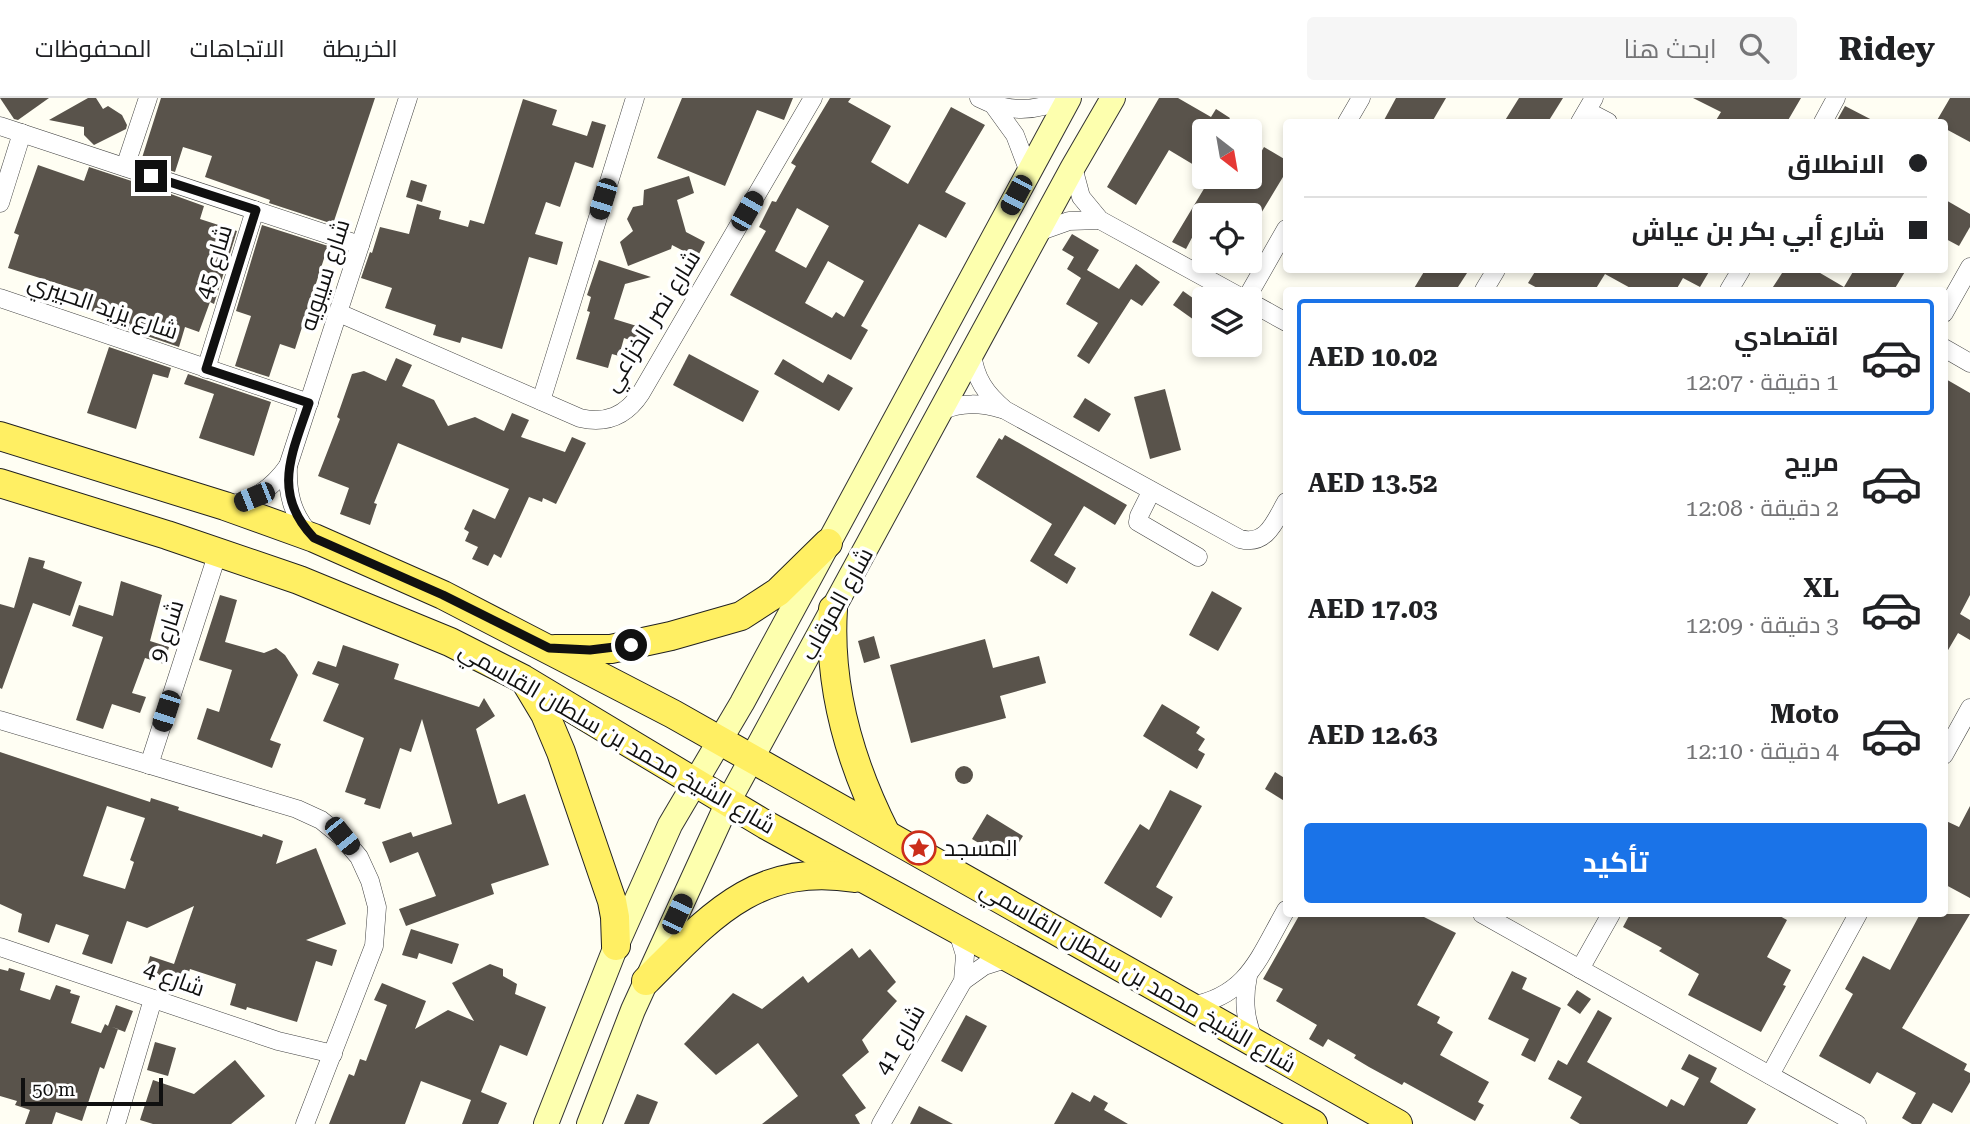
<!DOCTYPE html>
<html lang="ar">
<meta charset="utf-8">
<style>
:root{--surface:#fff;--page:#f6f6f6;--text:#202124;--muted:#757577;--line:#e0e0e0;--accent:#1a73e8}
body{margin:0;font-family:"Roboto Serif",Cairo,serif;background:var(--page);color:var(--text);direction:rtl;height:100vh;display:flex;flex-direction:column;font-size:26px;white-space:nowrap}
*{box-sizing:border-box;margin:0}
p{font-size:23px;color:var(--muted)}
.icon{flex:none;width:38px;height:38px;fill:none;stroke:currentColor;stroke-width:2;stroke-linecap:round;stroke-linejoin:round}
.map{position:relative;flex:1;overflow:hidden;direction:ltr}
.sheet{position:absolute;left:1283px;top:189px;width:665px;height:630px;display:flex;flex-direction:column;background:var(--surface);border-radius:7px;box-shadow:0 4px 10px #0003;direction:rtl}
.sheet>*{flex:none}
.guide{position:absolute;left:1283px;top:21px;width:665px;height:154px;border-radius:7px;box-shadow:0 4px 10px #0003;direction:rtl;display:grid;align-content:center;height:154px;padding:0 21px;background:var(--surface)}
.needle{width:46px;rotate:149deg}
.fabs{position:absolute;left:1192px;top:21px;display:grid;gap:14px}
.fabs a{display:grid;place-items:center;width:70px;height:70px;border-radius:7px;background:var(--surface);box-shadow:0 4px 10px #0003;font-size:35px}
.scale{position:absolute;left:21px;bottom:18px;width:142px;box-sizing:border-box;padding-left:7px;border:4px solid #101010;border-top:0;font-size:19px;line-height:24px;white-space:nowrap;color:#101010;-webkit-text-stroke:5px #fff;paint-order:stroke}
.end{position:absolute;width:32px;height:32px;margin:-16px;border:9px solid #101010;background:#fff;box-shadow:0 0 0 4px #fff}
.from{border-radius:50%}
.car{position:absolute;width:21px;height:42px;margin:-21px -10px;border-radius:9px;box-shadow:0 0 5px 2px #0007;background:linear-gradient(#222 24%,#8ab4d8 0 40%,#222 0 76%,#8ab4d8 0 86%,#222 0)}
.guide b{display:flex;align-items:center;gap:24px;height:66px;font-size:26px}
.guide b+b{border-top:2px solid var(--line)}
.guide i{width:18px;height:18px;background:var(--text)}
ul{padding:12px 0 0;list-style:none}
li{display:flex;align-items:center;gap:21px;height:116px;margin:0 14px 10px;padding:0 7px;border:4px solid transparent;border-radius:7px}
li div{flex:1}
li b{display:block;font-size:26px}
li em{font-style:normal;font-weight:700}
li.current{border-color:var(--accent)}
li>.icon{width:63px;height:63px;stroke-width:1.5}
.primary-button{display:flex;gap:14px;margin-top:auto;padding:14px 21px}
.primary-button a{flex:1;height:80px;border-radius:7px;background:var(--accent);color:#fff;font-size:28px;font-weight:700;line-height:80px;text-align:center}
header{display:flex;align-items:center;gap:42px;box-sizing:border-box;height:98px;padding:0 35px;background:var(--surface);border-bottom:2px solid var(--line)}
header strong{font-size:33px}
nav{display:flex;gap:38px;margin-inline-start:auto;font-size:24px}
.search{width:490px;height:63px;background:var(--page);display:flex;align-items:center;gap:18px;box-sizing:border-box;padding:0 24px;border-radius:7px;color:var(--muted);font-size:26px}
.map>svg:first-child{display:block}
.building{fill:#59534b;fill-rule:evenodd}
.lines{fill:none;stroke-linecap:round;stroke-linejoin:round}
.street-casing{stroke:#434343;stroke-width:19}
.secondary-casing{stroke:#323232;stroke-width:26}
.primary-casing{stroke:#212121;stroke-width:30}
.street{stroke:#fff;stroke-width:18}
.secondary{stroke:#fdffae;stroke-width:24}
.primary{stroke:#ffef63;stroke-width:28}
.route{stroke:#101010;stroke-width:9}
.labels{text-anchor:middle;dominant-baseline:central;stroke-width:7;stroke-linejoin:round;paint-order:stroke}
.street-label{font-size:23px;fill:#101010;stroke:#fff}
.poi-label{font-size:23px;fill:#101010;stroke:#fff;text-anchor:start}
</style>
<header>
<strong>Ridey</strong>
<div class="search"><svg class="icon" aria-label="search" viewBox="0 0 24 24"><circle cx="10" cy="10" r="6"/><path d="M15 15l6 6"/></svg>ابحث هنا</div>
<nav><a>الخريطة</a><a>الاتجاهات</a><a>المحفوظات</a></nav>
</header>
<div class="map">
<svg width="1970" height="1026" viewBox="0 0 1970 1026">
<rect width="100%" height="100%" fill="#fffef3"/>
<g class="building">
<polygon points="0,0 49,0 18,22 14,21"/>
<polygon points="88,0 96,0 103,11 108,8 122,17 127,27 126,31 94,47 84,37 84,29 49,22"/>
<polygon points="161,0 375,0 333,126 269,105 270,102 205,79 212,58 183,49 175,74 141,63"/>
<polygon points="682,0 793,0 784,22 757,12 725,88 657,60"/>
<path d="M830 0H851L848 4 891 28 871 64 908 86 951 9 985 27 945 94 966 105 946 140 919 126 861 228 868 232 851 262 730 197 766 133 759 129 772 103 776 104 796 68 791 65ZM797 110 829 128 806 170 775 153ZM828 163 864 183 844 219 836 214 832 220 805 205Z"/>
<polygon points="1159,0 1178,0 1211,19 1216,11 1230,20 1225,28 1234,33 1204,33 1204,73 1169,52 1136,107 1107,89"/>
<polygon points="1396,0 1446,0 1432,24 1383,24"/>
<polygon points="1519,0 1563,0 1548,24 1504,24"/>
<polygon points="1693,0 1801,0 1787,24 1715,24 1721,14"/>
<polygon points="1950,0 1970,0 1970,44 1944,30 1944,24 1936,24"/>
<polygon points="523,1 557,12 552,27 587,38 592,23 606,27 593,70 575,64 560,109 546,104 535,136 563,144 557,167 529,159 502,251 462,239 460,245 433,237 436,227 385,210 392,190 361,180 370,154 372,155 380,129 409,136 417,106 441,113 439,121 468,129 470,122 484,126"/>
<polygon points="1845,8 1876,24 1836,24"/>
<polygon points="1264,49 1286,62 1286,74 1260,117 1204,117 1186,151 1172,144 1211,79 1250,79 1250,73"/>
<polygon points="38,67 84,83 89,69 168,95 204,108 200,121 237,133 214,206 210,204 199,234 185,229 179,249 115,227 117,221 85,211 91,196 8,170 19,137 14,135"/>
<polygon points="689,78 694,95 677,102 686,134 705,144 697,160 672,147 671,151 628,168 620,144 633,133 627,121 633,109 643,107 644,92"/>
<polygon points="411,82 427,87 422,104 406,99"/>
<polygon points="1944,101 1970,116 1970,129 1959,148 1944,140"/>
<polygon points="262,127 328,148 295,251 280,246 269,279 235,268 251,218 236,213"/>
<polygon points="1072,136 1099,152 1087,172 1119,191 1136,166 1160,184 1142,208 1131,201 1089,266 1077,258 1098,225 1066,206 1081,180 1067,171 1074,159 1062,152"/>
<polygon points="599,162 651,179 625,186 614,221 640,229 635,244 624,240 619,258 612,256 608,270 576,261 590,214 587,213 591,199 587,197"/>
<polygon points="1425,172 1469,172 1456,192 1413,192"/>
<polygon points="1536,172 1710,172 1700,189 1683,180 1676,192 1634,192 1605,176 1595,192 1541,192 1528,185"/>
<polygon points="1784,172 1815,172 1844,189 1854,172 1906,172 1894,192 1771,192"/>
<polygon points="1183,193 1204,208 1204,229 1173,207"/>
<polygon points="109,249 171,270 168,280 153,276 136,331 87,315"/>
<polygon points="689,256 759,293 743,324 673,287"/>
<polygon points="396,260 412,267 402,288 434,302 448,328 475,319 504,333 512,315 529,322 521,339 565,354 572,339 586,345 556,406 543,400 542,404 529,399 501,460 494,456 488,468 472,461 478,449 465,443 469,434 464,431 473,411 495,421 509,391 398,345 374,405 377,406 370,427 340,416 349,390 318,378 340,321 337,319 352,276 364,273 386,283"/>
<polygon points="783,261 823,285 828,276 853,290 839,313 774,276"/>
<polygon points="188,276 271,304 254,358 199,340 214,296 184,286"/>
<polygon points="1944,280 1970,295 1970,497 1960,516 1970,522 1970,542 1958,535 1944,559"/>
<polygon points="1165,291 1181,352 1150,361 1134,299"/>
<polygon points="1085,300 1111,316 1099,334 1073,319"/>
<polygon points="1005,337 1127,407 1115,427 1084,408 1054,457 1076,470 1067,486 1030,463 1052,426 976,379 999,340 1002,342"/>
<polygon points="29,459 45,463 43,470 82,484 70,518 33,505 2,591 0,590 0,506 14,510"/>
<polygon points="121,483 162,497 150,543 169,549 164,566 145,560 132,595 146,599 140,615 112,606 103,631 76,622 103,539 72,528 79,507 113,518"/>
<polygon points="1212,493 1242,510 1218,553 1189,537"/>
<polygon points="220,497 237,502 225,544 264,555 276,550 285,557 298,577 270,642 281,646 272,670 197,641 207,610 219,614 232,572 199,562"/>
<polygon points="874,538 880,560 864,565 858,543"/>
<polygon points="985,541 993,570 1039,558 1046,585 1000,598 1006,620 911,645 890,567"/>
<polygon points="343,547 399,566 394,581 479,609 484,600 495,618 476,631 498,706 525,696 549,767 491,786 494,796 406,828 399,811 436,798 418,754 390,765 382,744 411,734 413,739 452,726 422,621 411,654 400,650 380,711 364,706 366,701 345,694 364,640 323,623 339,586 312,576 318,563 336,569"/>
<polygon points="1162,606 1200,629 1196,635 1205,641 1198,652 1205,656 1197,671 1143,638"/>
<path d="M0 654 150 704 151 700 179 709 178 712 262 739 263 736 283 743 276 766 316 750 346 826 306 842 337 852 332 868 316 863 297 924 247 909 246 912 230 907 236 886 190 871 185 886 146 872 150 858 174 866 194 808 147 830 127 823 112 866 82 856 89 837 56 826 49 845 18 834 22 816 0 806ZM107 708 145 720 130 762 134 764 125 791 83 778Z"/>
<circle cx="964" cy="677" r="9"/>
<polygon points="1275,674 1286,681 1286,704 1265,691"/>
<polygon points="1170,692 1202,708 1156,789 1173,799 1161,820 1104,785 1140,726 1149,732"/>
<polygon points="1970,708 1970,800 1944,786 1944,722 1959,729"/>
<polygon points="987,716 1023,738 1008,762 972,741"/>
<polygon points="1300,816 1418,816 1456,835 1417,907 1440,919 1437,925 1453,934 1440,957 1489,984 1478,1004 1484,1007 1475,1023 1404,984 1402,987 1369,969 1354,960 1356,957 1328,941 1323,949 1309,941 1317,927 1276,903 1283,891 1263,881"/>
<polygon points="1630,816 1776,816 1787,822 1767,859 1791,872 1783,887 1786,888 1761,934 1688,897 1699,876 1659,853 1662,850 1623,829"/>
<polygon points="1920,816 1970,816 1902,930 1967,966 1964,972 1970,975 1970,984 1952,1015 1933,1005 1921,1026 1912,1026 1902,1020 1916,995 1877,974 1870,986 1819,958 1853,896 1845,891 1863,858 1890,872"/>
<polygon points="411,831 459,846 452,866 419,855 417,861 402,857"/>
<polygon points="852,850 859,860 870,851 896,884 887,893 897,903 862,942 869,954 842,977 866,1010 855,1017 860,1026 762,1026 798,998 758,945 716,977 684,946 733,895 762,911 803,878 808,885"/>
<polygon points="490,866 503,871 503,878 517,886 515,896 546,909 527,958 500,947 481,994 507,1005 498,1026 462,1026 471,1002 421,983 405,1026 329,1026 349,976 354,978 360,961 366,963 387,907 374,902 382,885 426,903 415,931 448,912 474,923 452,885"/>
<polygon points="9,870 25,875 20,892 50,902 56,887 71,892 70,895 80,898 71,925 101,935 105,926 108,928 116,907 133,913 125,934 112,929 118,931 104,971 100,969 82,1023 56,1014 52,1026 25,1026 30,1012 15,1007 17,1003 0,998 0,871 8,873"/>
<polygon points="1512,873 1527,880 1522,891 1561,910 1535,964 1521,957 1529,941 1488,921"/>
<polygon points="1577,892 1591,901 1580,916 1567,907"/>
<polygon points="1598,912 1612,920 1587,964 1667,1009 1671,1001 1684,1008 1699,980 1681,971 1689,956 1717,970 1710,984 1756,1011 1747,1026 1580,1026 1570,1020 1582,999 1548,981 1558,962 1567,967"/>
<polygon points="966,917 987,928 962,974 941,963"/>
<polygon points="155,944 176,950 168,978 147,972"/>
<polygon points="235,962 265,998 231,1026 153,1026 140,1022 153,982 194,996"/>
<polygon points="1072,994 1090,1004 1094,997 1108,1005 1104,1012 1128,1026 1054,1026"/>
<polygon points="637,996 658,1004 649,1026 624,1026"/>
<polygon points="919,1008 953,1026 910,1026"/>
</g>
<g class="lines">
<defs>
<g id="street">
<path d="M979 0C1008 15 1037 14 1065 0"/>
<polyline points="994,8 1015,37 1029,74"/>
<polyline points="1587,13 1608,24"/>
<polyline points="1347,24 1361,0"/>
<polyline points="1580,24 1594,0"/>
<polyline points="1823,24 1836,0"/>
<polyline points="0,28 360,147"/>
<polyline points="125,69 148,0"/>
<polyline points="1073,69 1081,99 1100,122 1244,201"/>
<polyline points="0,105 22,35"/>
<polyline points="1038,134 1069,123 1100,122"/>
<polyline points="1484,192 1496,172"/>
<polyline points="1729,192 1741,172"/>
<polyline points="0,200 309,305"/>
<polyline points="1246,201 1286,131"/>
<polyline points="1250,204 1286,224"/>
<path d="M339 215 580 320C606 326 626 318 641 295L813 0"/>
<polyline points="1944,215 1970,169"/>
<polyline points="1944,250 1970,265"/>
<path d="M972 255C975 281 986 296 1005 312L1240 441C1267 448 1275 423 1286 404"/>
<polyline points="206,271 255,112"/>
<polyline points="541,303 635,0"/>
<path d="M941 313C962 304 981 305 1002 311"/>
<polyline points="1151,394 1139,418 1138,424 1198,459"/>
<path d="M225 408C253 403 272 391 288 368"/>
<path d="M311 437C292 417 287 395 288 368L408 0"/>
<polyline points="0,622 297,711 321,722 342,739 359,759 370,783 377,809 374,848 305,1026"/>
<polyline points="1944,657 1970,610"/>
<polyline points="149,667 218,454"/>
<polyline points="1482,816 1857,1026"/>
<polyline points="0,849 278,943 333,956"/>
<polyline points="1580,871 1611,816"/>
<path d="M1248 878C1243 903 1245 922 1255 945"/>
<polyline points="963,883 984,868 1009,860"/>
<path d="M1190 908C1248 898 1259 859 1286 812"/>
<polyline points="1770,977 1858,816"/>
<polyline points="116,1026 153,901"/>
<polyline points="881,1026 963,883 965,857 957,831"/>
</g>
<g id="secondary">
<polyline points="546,1026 616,848 670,727 742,605 1069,0"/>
<polyline points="589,1026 633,912 728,704 1073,69 1113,0"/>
</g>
<g id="primary">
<polyline points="0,338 225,408 314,440 443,497 673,616 1398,1026"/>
<polyline points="0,385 167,437 299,482 450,544 523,581 766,727 1313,1026"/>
<path d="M833 511C828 589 851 667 886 736"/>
<polyline points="555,551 611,551 671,538 741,518 778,494 828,445"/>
<polyline points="527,586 545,616 561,654 612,803 615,819 616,848"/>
<path d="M646 883C710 819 756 764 855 780"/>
</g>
</defs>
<use href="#street" class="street-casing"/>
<use href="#secondary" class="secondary-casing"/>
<use href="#primary" class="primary-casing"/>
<use href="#street" class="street"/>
<use href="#secondary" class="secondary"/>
<use href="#primary" class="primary"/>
</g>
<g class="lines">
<path class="route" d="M151 78 256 112 206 271 309 305C292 356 271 395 314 440L443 497 549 550 590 552 631 547"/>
</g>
<defs>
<symbol id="sight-ring" viewBox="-11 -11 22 22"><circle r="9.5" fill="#fff" stroke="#cb2d1c" stroke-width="1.5"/><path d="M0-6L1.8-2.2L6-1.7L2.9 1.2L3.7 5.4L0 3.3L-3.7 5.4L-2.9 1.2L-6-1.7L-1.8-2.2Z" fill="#cb2d1c"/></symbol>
</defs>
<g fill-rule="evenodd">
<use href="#sight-ring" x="900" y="731" width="38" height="38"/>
</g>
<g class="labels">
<g class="street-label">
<text transform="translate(214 164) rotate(-73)">شارع 45</text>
<text transform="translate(325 177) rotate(-72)">شارع سيبويه</text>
<text transform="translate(103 209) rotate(19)">شارع يزيد الحبيري</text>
<text transform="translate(652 223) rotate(-58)">شارع نصر الخزاعي</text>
<text transform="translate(837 506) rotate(-61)">شارع المرقاب</text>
<text transform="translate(167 533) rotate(-72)">شارع 9</text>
<text transform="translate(617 640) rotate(30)">شارع الشيخ محمد بن سلطان القاسمي</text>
<text transform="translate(1138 879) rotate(30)">شارع الشيخ محمد بن سلطان القاسمي</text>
<text transform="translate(174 881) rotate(20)">شارع 4</text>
<text transform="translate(900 942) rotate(-60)">شارع 41</text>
</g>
<g class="poi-label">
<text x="944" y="750">المسجد</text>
</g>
</g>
</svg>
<div class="fabs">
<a><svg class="needle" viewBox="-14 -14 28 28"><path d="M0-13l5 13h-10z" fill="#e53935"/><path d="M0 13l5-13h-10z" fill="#757577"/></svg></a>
<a><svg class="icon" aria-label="locate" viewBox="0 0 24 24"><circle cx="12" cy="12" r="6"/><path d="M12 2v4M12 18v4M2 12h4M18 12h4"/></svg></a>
<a><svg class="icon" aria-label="layers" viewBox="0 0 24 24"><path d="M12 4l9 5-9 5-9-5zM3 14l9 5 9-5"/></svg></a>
</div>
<div class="scale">50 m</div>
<i class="end from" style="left:631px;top:547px"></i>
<i class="end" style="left:151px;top:78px"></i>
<i class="car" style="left:1016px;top:97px;rotate:208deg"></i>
<i class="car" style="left:603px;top:101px;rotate:197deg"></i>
<i class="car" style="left:747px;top:113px;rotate:30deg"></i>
<i class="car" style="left:254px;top:399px;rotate:248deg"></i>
<i class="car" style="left:166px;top:613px;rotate:198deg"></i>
<i class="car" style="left:342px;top:738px;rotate:141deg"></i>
<i class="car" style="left:677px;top:816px;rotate:25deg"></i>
<div class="guide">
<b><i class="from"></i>الانطلاق</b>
<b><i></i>شارع أبي بكر بن عياش</b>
</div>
<section class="sheet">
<ul>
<li class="current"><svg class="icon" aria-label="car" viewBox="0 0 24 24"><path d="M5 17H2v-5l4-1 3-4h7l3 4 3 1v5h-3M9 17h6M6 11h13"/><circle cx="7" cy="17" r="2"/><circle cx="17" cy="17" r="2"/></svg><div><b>اقتصادي</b><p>1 دقيقة · 12:07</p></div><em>AED 10.02</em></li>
<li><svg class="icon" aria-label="car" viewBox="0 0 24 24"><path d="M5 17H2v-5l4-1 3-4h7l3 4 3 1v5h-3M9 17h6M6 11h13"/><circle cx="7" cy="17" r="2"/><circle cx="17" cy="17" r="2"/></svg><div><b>مريح</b><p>2 دقيقة · 12:08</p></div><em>AED 13.52</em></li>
<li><svg class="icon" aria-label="car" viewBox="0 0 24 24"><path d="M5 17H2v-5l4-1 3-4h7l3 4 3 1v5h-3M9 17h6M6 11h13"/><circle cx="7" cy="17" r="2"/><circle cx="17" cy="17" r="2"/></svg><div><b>XL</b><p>3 دقيقة · 12:09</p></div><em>AED 17.03</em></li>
<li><svg class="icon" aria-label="car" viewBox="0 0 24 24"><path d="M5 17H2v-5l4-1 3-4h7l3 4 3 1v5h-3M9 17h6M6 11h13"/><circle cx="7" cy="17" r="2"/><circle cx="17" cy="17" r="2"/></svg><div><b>Moto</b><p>4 دقيقة · 12:10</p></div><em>AED 12.63</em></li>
</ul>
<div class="primary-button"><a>تأكيد</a></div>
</section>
</div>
